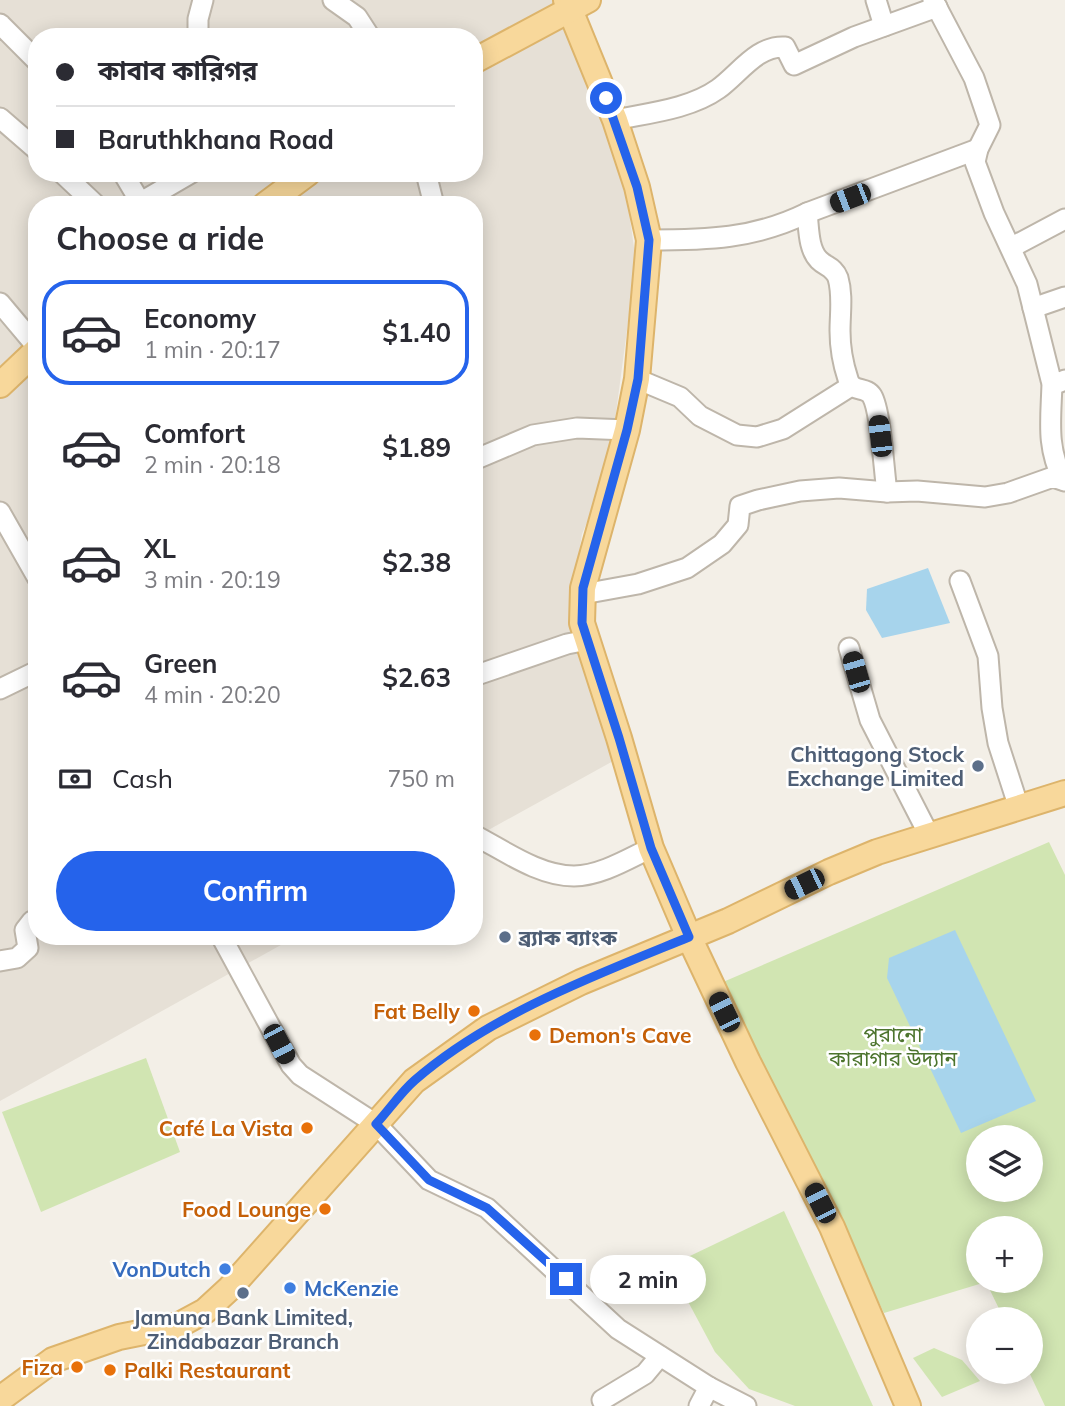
<!DOCTYPE html>
<meta charset="utf-8">
<style>
:root{--surface:#fff;--page:#f7f7f7;--text:#2b2b33;--muted:#7c7c81;--line:#e1e1e2;--accent:#2563eb}
body{margin:0;font-family:Mulish,"Noto Sans Bengali",sans-serif;background:var(--page);color:var(--text);height:100vh;display:flex;flex-direction:column;font-size:26px;white-space:nowrap}
*{box-sizing:border-box;margin:0}
p{font-size:23px;color:var(--muted)}
.icon{flex:none;width:38px;height:38px;fill:none;stroke:currentColor;stroke-width:2;stroke-linecap:round;stroke-linejoin:round}
.map{position:relative;flex:1;overflow:hidden}
.drawer{position:absolute;left:28px;top:196px;width:455px;height:749px;display:flex;flex-direction:column;background:var(--surface);border-radius:28px;box-shadow:0 4px 18px #0003}
.drawer>*{flex:none}
.top-card{position:absolute;left:28px;top:28px;width:455px;height:154px;border-radius:28px;box-shadow:0 4px 18px #0003;display:grid;align-content:center;height:154px;padding:0 28px;background:var(--surface)}
.controls{position:absolute;left:966px;top:1125px;display:grid;gap:14px}
.controls a{display:grid;place-items:center;width:77px;height:77px;border-radius:50%;background:var(--surface);box-shadow:0 4px 18px #0003;font-size:35px}
.end{position:absolute;width:32px;height:32px;margin:-16px;border:9px solid #2563eb;background:#fff;box-shadow:0 0 0 4px #fff}
.from{border-radius:50%}
.bubble{position:absolute;height:49px;border-radius:24px;background:var(--surface);box-shadow:0 4px 18px #0003;font-size:23px;font-weight:700;line-height:49px;text-align:center}
.car{position:absolute;width:21px;height:42px;margin:-21px -10px;border-radius:9px;box-shadow:0 0 5px 2px #0007;background:linear-gradient(#222 24%,#8ab4d8 0 40%,#222 0 76%,#8ab4d8 0 86%,#222 0)}
.top-card b{display:flex;align-items:center;gap:24px;height:66px;font-size:26px}
.top-card b+b{border-top:2px solid var(--line)}
.top-card i{width:18px;height:18px;background:var(--text)}
ul{padding:0;list-style:none}
li{display:flex;align-items:center;gap:21px;height:105px;margin:0 14px 10px;padding:0 14px;border:4px solid transparent;border-radius:28px}
li div{flex:1}
li b{display:block;font-size:26px}
li em{font-style:normal;font-weight:700}
li.selected{border-color:var(--accent)}
li>.icon{width:63px;height:63px;stroke-width:1.5}
h2{padding:0 28px;font-size:32px;line-height:84px}
.pay{display:flex;align-items:center;gap:18px;height:77px;padding:0 28px;font-size:26px}
.pay p{margin-inline-start:auto}
.primary-button{display:flex;gap:14px;margin-top:auto;padding:14px 28px}
.primary-button a{flex:1;height:80px;border-radius:42px;background:var(--accent);color:#fff;font-size:28px;font-weight:700;line-height:80px;text-align:center}
.map>svg:first-child{display:block}
.residential{fill:#e6e0d6;fill-rule:evenodd}
.green{fill:#d1e5b2;fill-rule:evenodd}
.water{fill:#a7d4ec}
.lines{fill:none;stroke-linecap:round;stroke-linejoin:round}
.minor-casing{stroke:#beb6aa;stroke-width:23}
.major-casing{stroke:#ddb46b;stroke-width:28}
.minor{stroke:#fff;stroke-width:19}
.major{stroke:#f8d89b;stroke-width:24}
.route{stroke:#2563eb;stroke-width:9}
.service-dot{fill:#5c6f8a;stroke:#fff;stroke-width:2.5}
.food-dot{fill:#e8710a;stroke:#fff;stroke-width:2.5}
.shop-dot{fill:#3f7fe0;stroke:#fff;stroke-width:2.5}
.labels{text-anchor:middle;dominant-baseline:central;stroke-width:5;stroke-linejoin:round;paint-order:stroke}
.service-label{font-size:21px;font-weight:bold;fill:#4e5e75;stroke:#fff;text-anchor:end}
.food-label{font-size:21px;font-weight:bold;fill:#c56008;stroke:#fff;text-anchor:end}
.park-label{font-size:21px;fill:#4c742d;stroke:#fff}
.shop-label{font-size:21px;font-weight:bold;fill:#366cbe;stroke:#fff;text-anchor:end}
</style>
<div class="map">
<svg width="1065" height="1406" viewBox="0 0 1065 1406">
<rect width="100%" height="100%" fill="#f3efe7"/>
<path class="residential" d="M0 0H556L621 154 636 262 608 473 582 534 573 592 615 760 474 838V205H37V936H297L0 1101ZM37 37H474V173H37Z"/>
<g class="green">
<path d="M1049 842 1065 875V1406H1045L1029 1372 1031 1320 1004 1319 986 1282 884 1313 723 982ZM978 1138H1031V1190H978ZM978 1228H1031V1281H978Z"/>
<polygon points="146,1058 180,1152 41,1212 2,1112"/>
<polygon points="784,1211 873,1406 795,1406 749,1389 715,1352 669,1266"/>
<polygon points="934,1348 962,1360 980,1381 942,1397 913,1358"/>
</g>
<g class="water">
<polygon points="928,568 950,623 882,638 866,610 867,589"/>
<polygon points="955,930 1036,1101 961,1133 887,978 889,958"/>
</g>
<g class="lines">
<defs>
<g id="minor">
<polyline points="333,0 357,17 370,37"/>
<polyline points="876,0 884,26"/>
<polyline points="933,0 974,78 990,125 978,149 975,162 994,213 1027,284 1051,380 1055,384 1065,380"/>
<polyline points="0,24 37,61"/>
<polyline points="198,37 198,19 203,0"/>
<polyline points="0,118 37,150"/>
<path d="M615 120C648 113 690 109 718 89 739 74 757 45 785 47L794 65 854 37 937 7"/>
<polyline points="62,173 96,205"/>
<polyline points="123,173 142,205"/>
<polyline points="426,173 434,205"/>
<polyline points="136,205 191,173"/>
<path d="M807 213C809 228 808 249 819 260 826 267 834 267 838 278 843 295 840 313 840 331 840 347 843 364 848 379 852 393 866 386 872 396 881 411 884 473 887 492"/>
<path d="M649 240C707 240 754 239 807 213L978 149"/>
<polyline points="1012,247 1065,219"/>
<polyline points="0,303 37,347"/>
<polyline points="1033,308 1065,297"/>
<polyline points="637,379 680,397 700,416 737,435 757,437 783,429 851,386"/>
<path d="M1052 383C1051 420 1046 446 1063 480"/>
<polyline points="474,460 533,435 577,428 627,430"/>
<polyline points="0,512 37,577"/>
<polyline points="960,581 988,656 992,708 998,743 1019,808"/>
<polyline points="583,594 638,584 687,568 722,544 738,525 740,506 758,500 800,491 839,488 887,492 917,491 985,497 1008,493 1053,477 1065,481"/>
<polyline points="849,648 870,720 929,835"/>
<polyline points="474,676 567,644 588,640"/>
<polyline points="0,689 37,671"/>
<path d="M474 835C505 851 539 876 574 876 600 876 628 859 651 848"/>
<polyline points="221,936 291,1065 300,1075 376,1124 429,1180 487,1208 618,1329 709,1387 746,1406"/>
<polyline points="0,961 17,958 28,948 25,930 32,921 37,920"/>
<polyline points="602,1400 645,1374 660,1356"/>
<polyline points="699,1406 709,1387"/>
</g>
<g id="major">
<polyline points="566,0 615,120 637,187 649,240 637,379 627,430 583,588 582,623 619,738 651,848 689,937 748,1062 832,1227 908,1406"/>
<polyline points="474,61 588,0"/>
<polyline points="265,205 308,173"/>
<polyline points="0,385 37,350"/>
<polyline points="0,1399 53,1360 119,1337 179,1325 205,1311 230,1288 414,1081 488,1028 581,982 728,921 829,872 877,852 1065,793"/>
</g>
</defs>
<use href="#minor" class="minor-casing"/>
<use href="#major" class="major-casing"/>
<use href="#minor" class="minor"/>
<use href="#major" class="major"/>
</g>
<g class="lines">
<path class="route" d="M566 1279 487 1208 429 1180 376 1124C389 1110 401 1092 415 1080 491 1014 596 975 689 937L651 848 619 738 582 623 583 588 627 430 638 379 649 240 637 187 606 98"/>
</g>
<g class="service-dot">
<circle cx="978" cy="766" r="7"/>
<circle cx="505" cy="937" r="7"/>
<circle cx="243" cy="1293" r="7"/>
</g>
<g class="food-dot">
<circle cx="474" cy="1011" r="7"/>
<circle cx="535" cy="1035" r="7"/>
<circle cx="307" cy="1128" r="7"/>
<circle cx="325" cy="1209" r="7"/>
<circle cx="77" cy="1367" r="7"/>
<circle cx="110" cy="1370" r="7"/>
</g>
<g class="shop-dot">
<circle cx="225" cy="1269" r="7"/>
<circle cx="290" cy="1288" r="7"/>
</g>
<g class="labels">
<g class="service-label">
<text x="964" y="754">Chittagong Stock<tspan x="964" dy="24">Exchange Limited</tspan></text>
<text x="519" y="937" text-anchor="start">ব্র্যাক ব্যাংক</text>
<text x="243" y="1317" text-anchor="middle">Jamuna Bank Limited,<tspan x="243" dy="24">Zindabazar Branch</tspan></text>
</g>
<g class="food-label">
<text x="460" y="1011">Fat Belly</text>
<text x="549" y="1035" text-anchor="start">Demon's Cave</text>
<text x="293" y="1128">Café La Vista</text>
<text x="311" y="1209">Food Lounge</text>
<text x="63" y="1367">Fiza</text>
<text x="124" y="1370" text-anchor="start">Palki Restaurant</text>
</g>
<g class="park-label">
<text x="893" y="1034">পুরানো<tspan x="893" dy="24">কারাগার উদ্যান</tspan></text>
</g>
<g class="shop-label">
<text x="211" y="1269">VonDutch</text>
<text x="304" y="1288" text-anchor="start">McKenzie</text>
</g>
</g>
</svg>
<div class="controls">
<a><svg class="icon" aria-label="layers" viewBox="0 0 24 24"><path d="M12 4l9 5-9 5-9-5zM3 14l9 5 9-5"/></svg></a>
<a>+</a>
<a>−</a>
</div>
<i class="end from" style="left:606px;top:98px"></i>
<i class="end" style="left:566px;top:1279px"></i>
<div class="bubble" style="left:590px;top:1255px;width:116px">2 min</div>
<i class="car" style="left:850px;top:198px;rotate:249deg"></i>
<i class="car" style="left:880px;top:436px;rotate:353deg"></i>
<i class="car" style="left:856px;top:672px;rotate:344deg"></i>
<i class="car" style="left:804px;top:884px;rotate:244deg"></i>
<i class="car" style="left:724px;top:1012px;rotate:334deg"></i>
<i class="car" style="left:279px;top:1044px;rotate:152deg"></i>
<i class="car" style="left:820px;top:1203px;rotate:333deg"></i>
<div class="top-card">
<b><i class="from"></i>কাবাব কারিগর</b>
<b><i></i>Baruthkhana Road</b>
</div>
<section class="drawer">
<h2>Choose a ride</h2>
<ul>
<li class="selected"><svg class="icon" aria-label="car" viewBox="0 0 24 24"><path d="M5 17H2v-5l4-1 3-4h7l3 4 3 1v5h-3M9 17h6M6 11h13"/><circle cx="7" cy="17" r="2"/><circle cx="17" cy="17" r="2"/></svg><div><b>Economy</b><p>1 min · 20:17</p></div><em>$1.40</em></li>
<li><svg class="icon" aria-label="car" viewBox="0 0 24 24"><path d="M5 17H2v-5l4-1 3-4h7l3 4 3 1v5h-3M9 17h6M6 11h13"/><circle cx="7" cy="17" r="2"/><circle cx="17" cy="17" r="2"/></svg><div><b>Comfort</b><p>2 min · 20:18</p></div><em>$1.89</em></li>
<li><svg class="icon" aria-label="car" viewBox="0 0 24 24"><path d="M5 17H2v-5l4-1 3-4h7l3 4 3 1v5h-3M9 17h6M6 11h13"/><circle cx="7" cy="17" r="2"/><circle cx="17" cy="17" r="2"/></svg><div><b>XL</b><p>3 min · 20:19</p></div><em>$2.38</em></li>
<li><svg class="icon" aria-label="car" viewBox="0 0 24 24"><path d="M5 17H2v-5l4-1 3-4h7l3 4 3 1v5h-3M9 17h6M6 11h13"/><circle cx="7" cy="17" r="2"/><circle cx="17" cy="17" r="2"/></svg><div><b>Green</b><p>4 min · 20:20</p></div><em>$2.63</em></li>
</ul>
<div class="pay"><svg class="icon" aria-label="cash" viewBox="0 0 24 24"><path d="M3 7h18v10H3z"/><circle cx="12" cy="12" r="2"/></svg>Cash<p>750 m</p></div>
<div class="primary-button"><a>Confirm</a></div>
</section>
</div>
